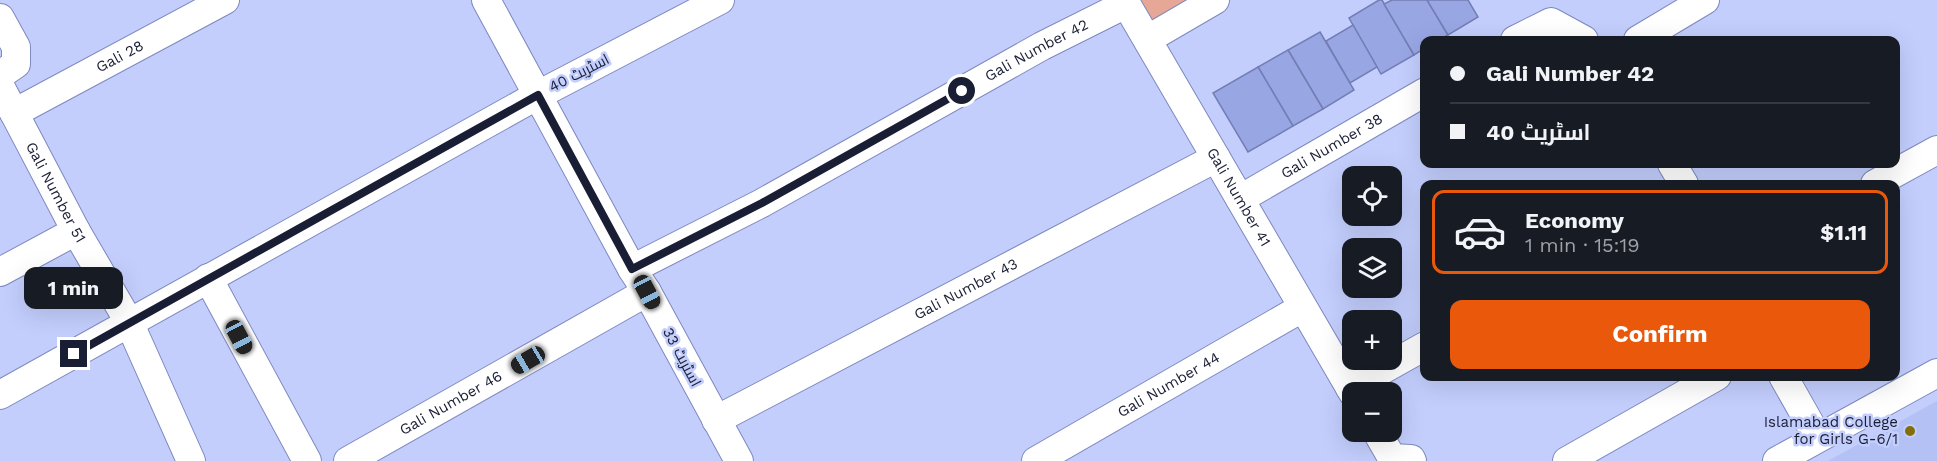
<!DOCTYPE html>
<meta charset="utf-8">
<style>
:root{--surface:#171b24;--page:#242831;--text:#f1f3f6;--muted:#9ea1a6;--line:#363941;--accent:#ea580c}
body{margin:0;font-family:"Work Sans",Cairo,sans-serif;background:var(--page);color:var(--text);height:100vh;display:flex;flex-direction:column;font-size:22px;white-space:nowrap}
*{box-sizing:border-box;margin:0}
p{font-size:20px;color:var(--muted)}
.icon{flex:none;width:33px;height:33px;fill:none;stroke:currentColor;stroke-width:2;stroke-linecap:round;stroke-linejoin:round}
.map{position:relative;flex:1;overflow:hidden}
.panel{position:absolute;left:1420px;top:180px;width:480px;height:201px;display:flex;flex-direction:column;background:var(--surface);border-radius:12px;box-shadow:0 6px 24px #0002}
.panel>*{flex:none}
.top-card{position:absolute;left:1420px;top:36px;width:480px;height:132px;border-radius:12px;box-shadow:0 6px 24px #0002;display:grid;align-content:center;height:132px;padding:0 30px;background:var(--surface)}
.fabs{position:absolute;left:1342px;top:166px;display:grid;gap:12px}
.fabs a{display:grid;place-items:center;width:60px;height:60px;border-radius:12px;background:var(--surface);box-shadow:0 6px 24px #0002;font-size:30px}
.end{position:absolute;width:27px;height:27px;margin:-14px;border:8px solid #1a1e34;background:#fff;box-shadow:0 0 0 3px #fff}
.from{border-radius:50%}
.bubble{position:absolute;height:42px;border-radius:12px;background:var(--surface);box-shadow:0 6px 24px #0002;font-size:20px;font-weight:700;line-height:42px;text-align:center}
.car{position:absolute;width:18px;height:36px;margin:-18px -9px;border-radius:8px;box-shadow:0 0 4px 2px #0007;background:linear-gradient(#222 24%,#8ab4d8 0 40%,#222 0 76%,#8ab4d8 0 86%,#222 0)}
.top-card b{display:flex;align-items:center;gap:21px;height:57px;font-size:22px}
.top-card b+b{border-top:2px solid var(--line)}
.top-card i{width:15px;height:15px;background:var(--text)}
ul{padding:10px 0 0;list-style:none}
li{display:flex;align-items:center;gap:18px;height:84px;margin:0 12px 9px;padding:0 18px;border:3px solid var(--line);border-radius:12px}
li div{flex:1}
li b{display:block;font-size:22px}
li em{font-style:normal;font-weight:700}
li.selected{border-color:var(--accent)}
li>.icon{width:54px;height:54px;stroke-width:1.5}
.button{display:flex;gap:12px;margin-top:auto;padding:12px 30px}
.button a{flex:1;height:69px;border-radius:12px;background:var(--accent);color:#fff;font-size:24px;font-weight:700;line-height:69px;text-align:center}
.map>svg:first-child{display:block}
.built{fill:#b4c1f4}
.green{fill:#e6a797}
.building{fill:#98a6e4;stroke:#737eb4;stroke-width:1.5}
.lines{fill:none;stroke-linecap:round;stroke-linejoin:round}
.minor-casing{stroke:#7d89bf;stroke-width:30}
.minor{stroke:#fff;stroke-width:28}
.route{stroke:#1a1e34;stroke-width:8}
.poi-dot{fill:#846e0c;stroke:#c3cefd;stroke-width:2}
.labels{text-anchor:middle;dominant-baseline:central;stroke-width:5;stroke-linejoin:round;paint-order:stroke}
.street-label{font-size:15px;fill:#1a1e34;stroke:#c3cefd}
.poi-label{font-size:15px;fill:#1a1e34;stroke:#c3cefd;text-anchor:end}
</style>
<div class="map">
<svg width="1937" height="461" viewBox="0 0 1937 461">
<rect width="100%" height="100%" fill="#c3cefd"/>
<polygon class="built" points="1937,401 1937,461 1828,461"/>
<polygon class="green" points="1133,0 1197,0 1148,29"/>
<g class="building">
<polygon points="1379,0 1382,0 1414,55 1381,74 1349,18"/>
<polygon points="1392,0 1427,0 1448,35 1438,40 1425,40 1425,48 1414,55 1384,4"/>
<polygon points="1427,0 1468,0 1478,17 1448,35"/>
<polygon points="1353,25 1377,67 1350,83 1326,41"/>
<polygon points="1320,32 1354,90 1323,109 1288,50"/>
<polygon points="1288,50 1323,109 1293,126 1258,67"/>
<polygon points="1258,67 1293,126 1248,152 1213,93"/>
</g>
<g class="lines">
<defs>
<g id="minor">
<polyline points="486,0 632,269 647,292 739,461"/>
<path id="s1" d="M1124 0 1353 393"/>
<polyline points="0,18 16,47 16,64 0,75"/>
<polyline points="1148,39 1215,0"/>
<polyline points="1515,40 1551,22 1584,40"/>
<polyline points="1638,40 1705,0"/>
<path id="s2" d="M0 86 76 231 129 322 191 461"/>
<path id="s3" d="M14 113 225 0"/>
<polyline points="1672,164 1684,184"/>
<polyline points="1875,184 1937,150"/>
<path id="s4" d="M1240 199 1425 92"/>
<path id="s5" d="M632 269 762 203 1042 46 1126 4"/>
<polyline points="0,272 76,231"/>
<polyline points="208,278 307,461"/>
<polyline points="1783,376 1818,438"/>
<polyline points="1350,388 1425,346"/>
<polyline points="0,395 538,95 720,0"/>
<path id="s6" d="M716 420 1216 158"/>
<polyline points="1377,432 1392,458 1411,459 1412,461"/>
<path id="s7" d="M348 461 647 292"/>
<path id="s8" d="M1036 461 1302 308"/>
<polyline points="1567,461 1717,376"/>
<polyline points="1777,461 1937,373"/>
</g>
</defs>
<use href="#minor" class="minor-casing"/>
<use href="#minor" class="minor"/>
</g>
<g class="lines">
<polyline class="route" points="74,354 538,95 632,269 762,203 962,91"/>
</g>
<circle class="poi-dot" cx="1910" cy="431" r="6"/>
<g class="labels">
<g class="street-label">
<text stroke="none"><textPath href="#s5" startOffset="460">Gali Number 42</textPath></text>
<text stroke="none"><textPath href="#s3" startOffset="120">Gali 28</textPath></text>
<text transform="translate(579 73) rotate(-27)">اسٹریٹ 40</text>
<text stroke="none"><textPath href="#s4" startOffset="106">Gali Number 38</textPath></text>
<text stroke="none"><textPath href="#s2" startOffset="120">Gali Number 51</textPath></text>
<text stroke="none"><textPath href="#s1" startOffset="228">Gali Number 41</textPath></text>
<text stroke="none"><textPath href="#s6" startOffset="282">Gali Number 43</textPath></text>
<text transform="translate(682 357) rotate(62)">اسٹریٹ 33</text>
<text stroke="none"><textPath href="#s8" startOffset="153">Gali Number 44</textPath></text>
<text stroke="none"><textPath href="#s7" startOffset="118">Gali Number 46</textPath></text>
</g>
<g class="poi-label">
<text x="1898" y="422">Islamabad College<tspan x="1898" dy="17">for Girls G-6/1</tspan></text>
</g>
</g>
</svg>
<div class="fabs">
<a><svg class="icon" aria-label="locate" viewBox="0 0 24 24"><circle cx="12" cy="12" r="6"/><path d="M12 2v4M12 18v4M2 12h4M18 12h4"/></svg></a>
<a><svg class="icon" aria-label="layers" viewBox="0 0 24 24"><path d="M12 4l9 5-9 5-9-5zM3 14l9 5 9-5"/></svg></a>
<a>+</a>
<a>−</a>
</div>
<i class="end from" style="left:962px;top:91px"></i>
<i class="end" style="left:74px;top:354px"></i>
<div class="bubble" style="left:24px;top:267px;width:99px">1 min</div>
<i class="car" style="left:647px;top:292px;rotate:152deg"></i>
<i class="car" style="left:239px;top:337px;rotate:152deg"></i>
<i class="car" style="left:528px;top:360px;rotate:240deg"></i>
<div class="top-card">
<b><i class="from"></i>Gali Number 42</b>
<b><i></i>اسٹریٹ 40</b>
</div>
<section class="panel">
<ul>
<li class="selected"><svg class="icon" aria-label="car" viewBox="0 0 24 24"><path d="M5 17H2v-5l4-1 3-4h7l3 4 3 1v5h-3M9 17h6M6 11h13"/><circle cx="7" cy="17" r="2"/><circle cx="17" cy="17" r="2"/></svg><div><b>Economy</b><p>1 min · 15:19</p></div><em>$1.11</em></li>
</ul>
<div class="button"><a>Confirm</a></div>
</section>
</div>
